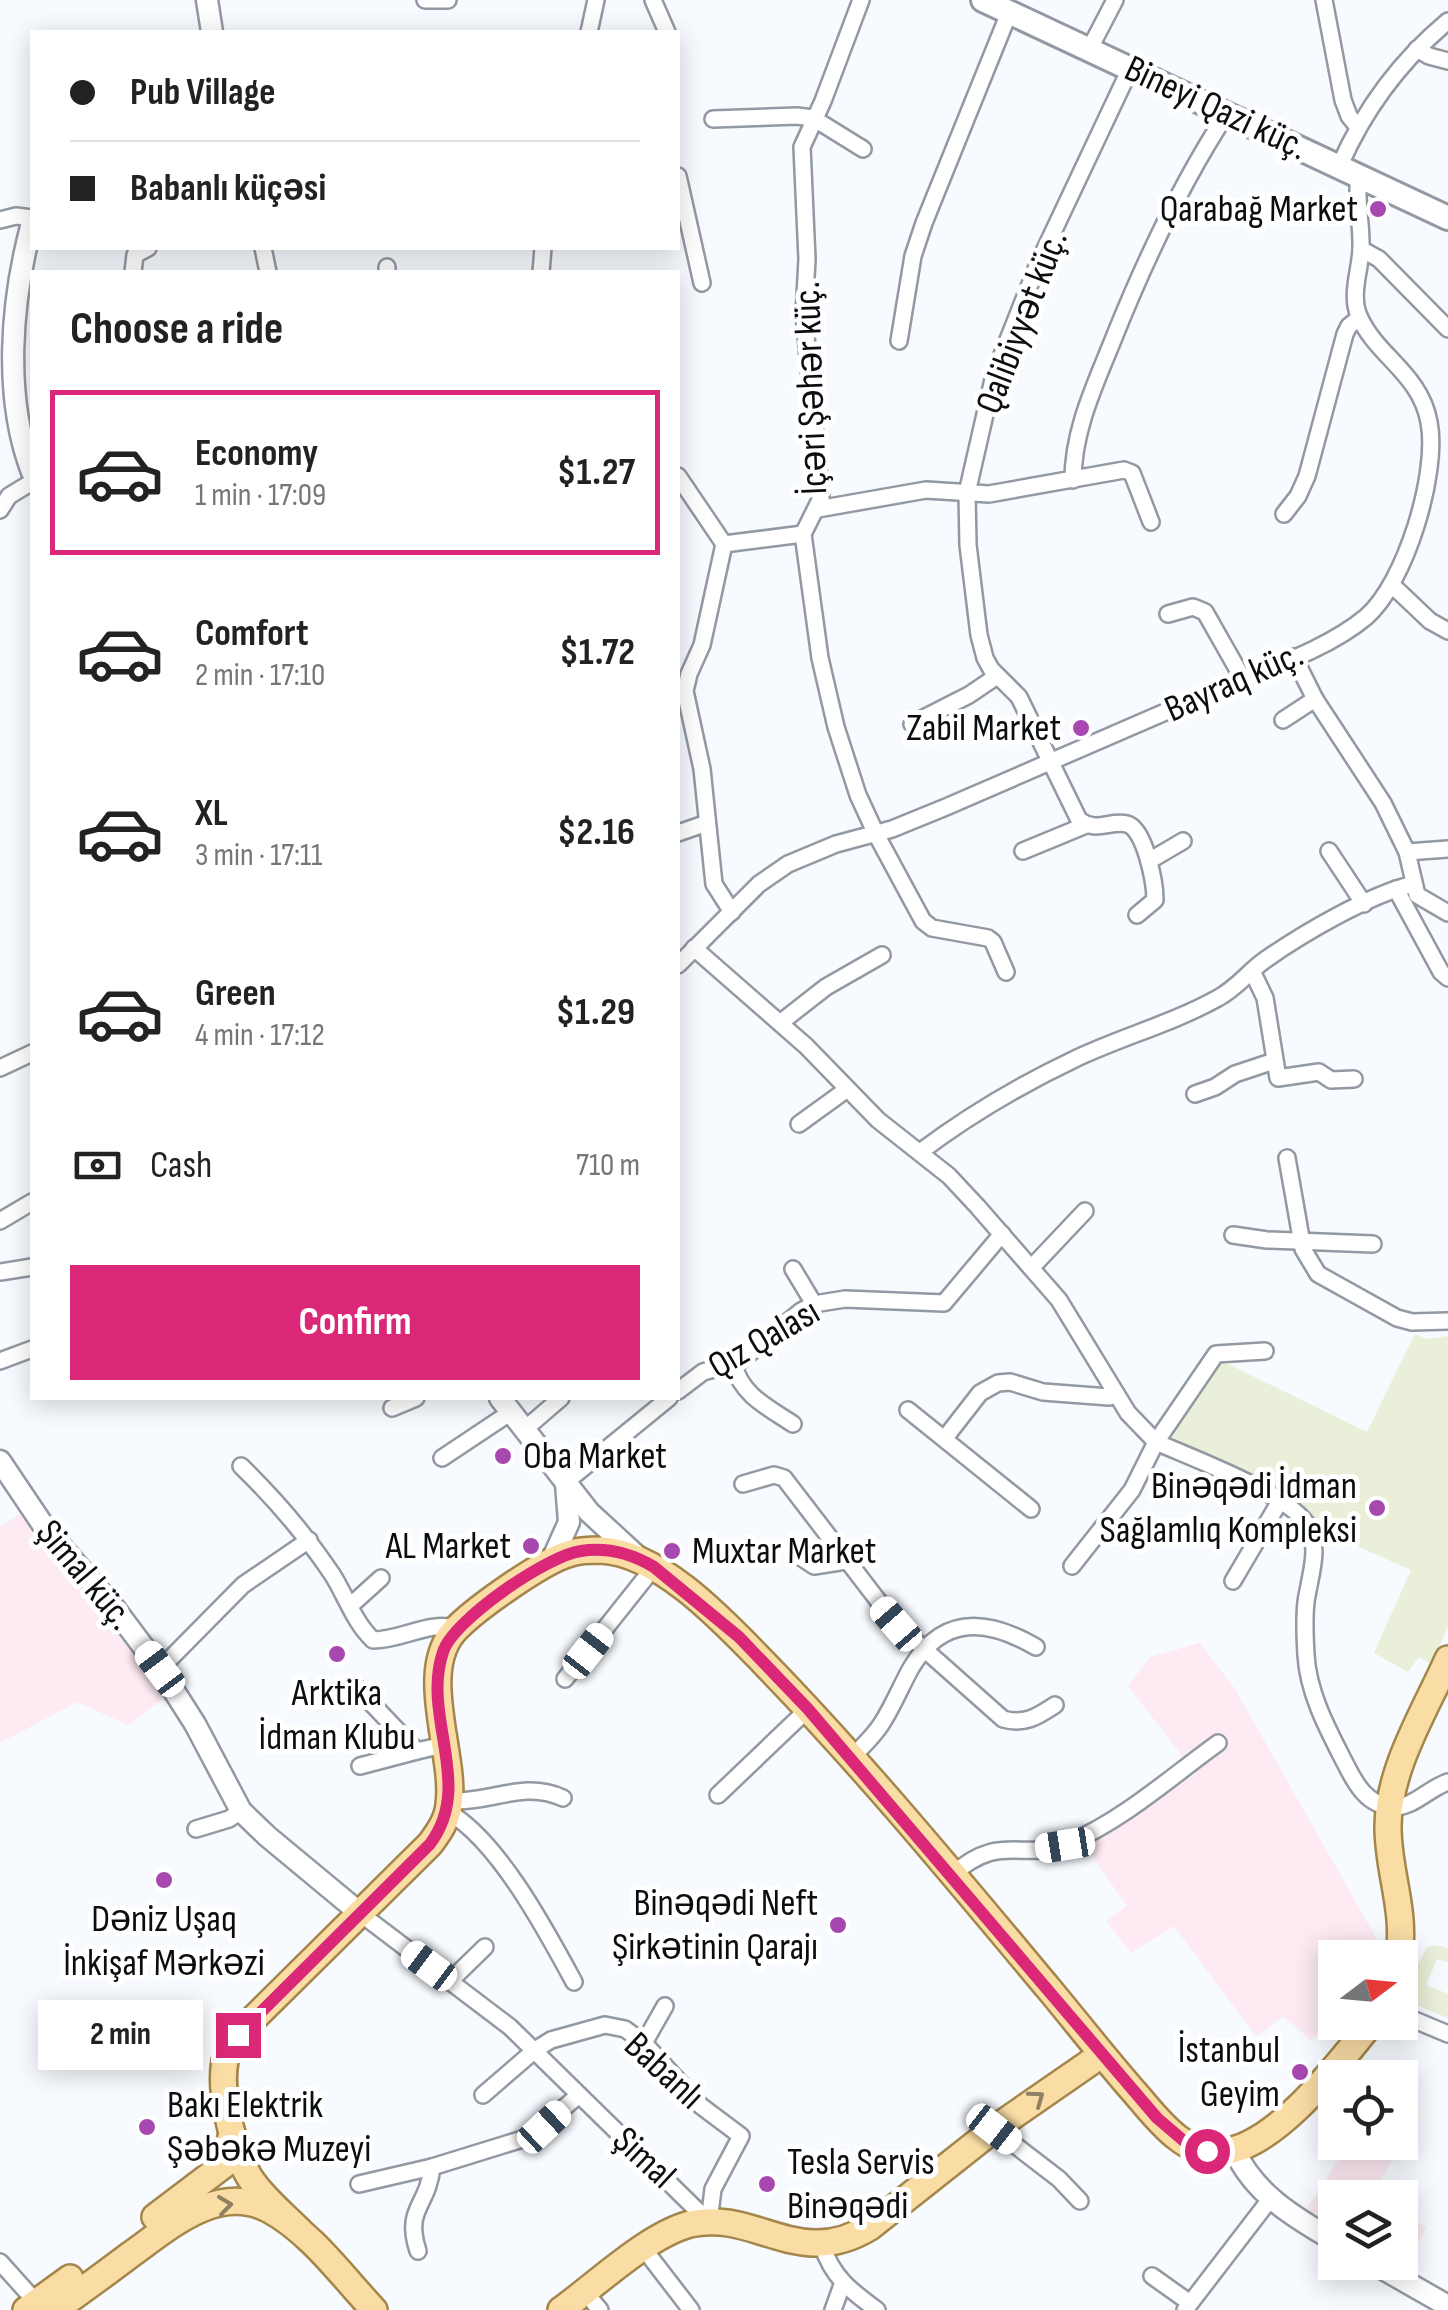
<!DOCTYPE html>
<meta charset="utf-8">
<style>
:root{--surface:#fff;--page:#f2f2f2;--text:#222;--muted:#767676;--line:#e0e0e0;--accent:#db2777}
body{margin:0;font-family:"Sofia Sans Condensed",sans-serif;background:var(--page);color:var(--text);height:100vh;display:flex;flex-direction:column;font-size:38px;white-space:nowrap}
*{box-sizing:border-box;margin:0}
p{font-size:32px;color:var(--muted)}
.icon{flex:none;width:55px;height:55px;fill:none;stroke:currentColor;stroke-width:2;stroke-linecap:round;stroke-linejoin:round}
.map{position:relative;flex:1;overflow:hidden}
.side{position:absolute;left:30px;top:270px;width:650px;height:1130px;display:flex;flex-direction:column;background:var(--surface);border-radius:0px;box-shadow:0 5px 25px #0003}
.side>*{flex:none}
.top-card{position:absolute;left:30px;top:30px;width:650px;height:220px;border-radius:0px;box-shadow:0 5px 25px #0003;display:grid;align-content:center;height:220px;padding:0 40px;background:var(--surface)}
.needle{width:65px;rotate:74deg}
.fabs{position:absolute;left:1318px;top:1940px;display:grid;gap:20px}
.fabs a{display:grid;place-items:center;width:100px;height:100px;border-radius:0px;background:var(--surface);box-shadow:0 5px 25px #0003;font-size:50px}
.end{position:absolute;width:45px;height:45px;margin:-22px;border:12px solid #db2777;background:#fff;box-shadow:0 0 0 5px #fff}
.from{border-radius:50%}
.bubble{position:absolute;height:70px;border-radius:0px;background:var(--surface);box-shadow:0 5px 25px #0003;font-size:32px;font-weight:700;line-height:70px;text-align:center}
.car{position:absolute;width:30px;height:60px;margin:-30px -15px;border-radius:12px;box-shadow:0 0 8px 2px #0007;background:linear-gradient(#fff 24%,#345 0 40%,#fff 0 76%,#345 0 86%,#fff 0)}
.top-card b{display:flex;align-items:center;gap:35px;height:95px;font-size:38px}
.top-card b+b{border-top:2px solid var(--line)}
.top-card i{width:25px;height:25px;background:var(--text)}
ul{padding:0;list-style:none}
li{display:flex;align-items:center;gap:30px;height:165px;margin:0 20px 15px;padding:0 20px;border:5px solid transparent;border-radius:0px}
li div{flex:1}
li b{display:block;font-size:38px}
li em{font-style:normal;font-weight:700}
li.selected{border-color:var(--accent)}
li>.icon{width:90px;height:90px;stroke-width:1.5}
h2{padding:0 40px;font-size:45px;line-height:120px}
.pay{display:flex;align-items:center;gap:25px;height:110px;padding:0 40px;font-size:38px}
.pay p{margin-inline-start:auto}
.primary-button{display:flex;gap:20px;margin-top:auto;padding:20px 40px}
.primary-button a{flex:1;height:115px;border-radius:0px;background:var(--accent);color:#fff;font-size:40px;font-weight:700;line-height:115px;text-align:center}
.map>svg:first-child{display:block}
.industrial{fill:#fdeaf3}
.green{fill:#e9efd8}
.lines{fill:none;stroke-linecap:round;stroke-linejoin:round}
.minor-casing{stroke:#9299a3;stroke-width:20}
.tertiary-casing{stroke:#9299a3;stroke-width:25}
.secondary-casing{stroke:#9299a3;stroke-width:28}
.primary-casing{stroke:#a4864a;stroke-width:30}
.minor{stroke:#fff;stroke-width:15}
.tertiary{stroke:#fff;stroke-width:20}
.secondary{stroke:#fff;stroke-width:22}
.primary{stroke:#fadda5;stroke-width:25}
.oneway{stroke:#8e8062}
.route{stroke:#db2777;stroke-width:12}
.poi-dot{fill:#a748b0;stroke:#fff;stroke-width:4}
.labels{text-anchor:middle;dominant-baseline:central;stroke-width:10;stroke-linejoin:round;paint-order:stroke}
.street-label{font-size:38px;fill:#0b0e11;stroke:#fff}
.poi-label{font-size:38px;fill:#0b0e11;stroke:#fff;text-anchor:end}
</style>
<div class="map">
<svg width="1448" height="2310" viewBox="0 0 1448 2310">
<rect width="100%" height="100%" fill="#f7fafe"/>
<g class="industrial">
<polygon points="21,1513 120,1632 165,1697 128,1725 77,1702 0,1743 0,1527"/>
<polygon points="1200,1643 1235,1689 1387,1957 1335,1958 1335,2015 1311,2040 1283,2016 1257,2037 1174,1926 1131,1953 1106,1921 1127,1906 1085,1846 1196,1774 1128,1686 1150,1657"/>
<polygon points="1400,2099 1420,2112 1371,2197 1335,2198 1335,2226 1306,2210 1349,2143 1400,2142"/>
<polygon points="1400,2214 1426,2227 1408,2263 1400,2259"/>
</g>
<g class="green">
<polygon points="1415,1334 1427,1339 1448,1336 1448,1626 1432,1664 1419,1657 1408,1672 1374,1653 1411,1570 1325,1532 1299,1500 1168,1435 1218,1359 1367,1432"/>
<polygon points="1436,1945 1448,1948 1448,1962 1437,1959 1426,1985 1448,1994 1448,2018 1400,1998 1427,1947"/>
</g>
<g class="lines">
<defs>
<g id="minor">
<polyline points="425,0 448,0"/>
<polyline points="653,0 667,32"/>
<polyline points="861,0 823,101 802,147 807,259 804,314 821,498 803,534 820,658 836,727 858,795 876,834 923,921 932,928 988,938 993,942 1006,972"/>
<polyline points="1324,0 1343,100 1349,116 1357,126"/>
<polyline points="589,32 596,0"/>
<polyline points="1417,49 1429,56 1448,61"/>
<polyline points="1089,50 1115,0"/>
<path d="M1130 69 1038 264 994 375 967 493 968 545 979 635 985 658 991 669 1019 697 1079 820C1096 833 1110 820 1127 824 1145 829 1155 883 1155 900L1137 915"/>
<polyline points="713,119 797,116 813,118 863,149"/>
<path d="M1340 165C1365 108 1400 61 1448 21"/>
<polyline points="678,176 702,283"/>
<polyline points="0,220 16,216 32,218"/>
<polyline points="263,248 268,272"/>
<polyline points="1361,249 1379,259 1448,329"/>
<polyline points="387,267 387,272"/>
<polyline points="133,272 135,255 148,248"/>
<polyline points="541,272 543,248"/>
<polyline points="899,341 913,256 924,223 1009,13"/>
<polyline points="678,476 724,544 702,645 689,674 685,691 702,769 714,884 732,912"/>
<path d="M1073 480C1073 430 1095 385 1113 340 1145 260 1180 185 1227 113"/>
<polyline points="818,509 926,490 989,494 1124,470 1132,473 1151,522"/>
<polyline points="0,510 9,496 32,482"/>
<polyline points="1284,514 1298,496 1307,476 1345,334 1349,326 1359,318"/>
<polyline points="724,544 803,534"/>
<polyline points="1392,585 1430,621 1448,631"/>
<polyline points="1168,614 1193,607 1205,612 1243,679"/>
<polyline points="1294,657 1315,699 1383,803 1407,852 1417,895 1448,913"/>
<polyline points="1283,720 1315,699"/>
<polyline points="912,724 969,695 997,676"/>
<polyline points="678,833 707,823"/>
<polyline points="1023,851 1086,825"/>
<polyline points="1329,851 1364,904"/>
<polyline points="1407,852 1448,849"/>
<polyline points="1149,861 1183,841"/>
<polyline points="1396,889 1441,972 1448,978"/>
<path d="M694 948 806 1046 878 1120 949 1176 977 1206 1059 1300 1128 1413 1156 1442C1192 1458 1290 1494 1308 1526 1321 1548 1309 1579 1306 1602 1304 1619 1305 1638 1306 1655 1308 1693 1328 1730 1345 1763 1355 1783 1367 1806 1393 1807 1413 1808 1429 1788 1448 1782"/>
<path d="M678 965 759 884 788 864 836 844 892 829 946 807C1036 768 1126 729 1216 690 1263 670 1327 650 1366 617 1405 584 1439 473 1429 422 1420 373 1376 356 1359 316 1350 295 1360 271 1361 249 1362 223 1355 200 1359 174"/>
<polyline points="1252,971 1265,998 1278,1078 1319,1072 1331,1080 1354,1079"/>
<polyline points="780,1023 826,987 882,955"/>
<polyline points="0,1068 32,1053"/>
<polyline points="1195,1094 1215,1087 1235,1074 1274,1061"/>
<polyline points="799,1124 846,1090"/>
<path d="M920 1152C969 1115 1022 1084 1077 1058 1124 1036 1173 1023 1218 998 1237 988 1248 972 1265 960 1302 934 1370 894 1414 884"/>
<polyline points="1287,1158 1303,1249 1318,1274 1397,1318 1412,1322 1448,1321"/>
<polyline points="0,1221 32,1202"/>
<polyline points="1233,1235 1267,1240 1373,1244"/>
<polyline points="1033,1266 1085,1211"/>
<polyline points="793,1269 814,1304"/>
<polyline points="0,1272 32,1267"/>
<polyline points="0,1361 32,1349"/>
<path d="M734 1365C741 1395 769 1408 793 1424"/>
<polyline points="678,1391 703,1372 739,1362 801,1311 814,1304 845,1299 944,1303 1002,1234"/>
<polyline points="392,1408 416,1398"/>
<polyline points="908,1410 1031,1509"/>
<polyline points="525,1429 561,1398"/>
<polyline points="945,1438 980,1393 998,1383 1010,1382 1043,1392 1109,1397 1117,1395"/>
<polyline points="442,1458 511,1412"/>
<path d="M241 1466C276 1500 305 1534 332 1574 346 1596 354 1622 373 1640 403 1640 427 1621 456 1628"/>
<polyline points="566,1482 669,1398"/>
<path d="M743 1484 774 1475 784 1478 896 1624 1003 1719C1024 1725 1037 1717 1055 1705"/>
<polyline points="799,1556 814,1566 846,1561"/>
<polyline points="1072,1566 1132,1490 1156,1442 1216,1354 1265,1351"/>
<polyline points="1233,1581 1280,1501"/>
<polyline points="350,1606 381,1578"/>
<polyline points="160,1669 243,1585 309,1540"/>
<polyline points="565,1679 654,1567"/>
<polyline points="354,1685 417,1751 443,1745"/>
<path d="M851 1758C862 1747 874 1736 882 1723 893 1706 901 1686 911 1668 943 1614 988 1619 1036 1647"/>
<polyline points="360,1766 417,1751"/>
<polyline points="718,1795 808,1709"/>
<path d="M450 1801C492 1803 523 1780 563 1798"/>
<path d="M448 1812C498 1840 547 1932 574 1982"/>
<polyline points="196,1829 229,1819 241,1811"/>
<path d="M952 1875C1002 1831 1021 1863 1069 1843 1123 1820 1171 1777 1218 1743"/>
<polyline points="361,1914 510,2027 709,2222"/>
<polyline points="450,1981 485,1947"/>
<polyline points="1400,2014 1448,2034"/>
<polyline points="644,2043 665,2006"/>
<polyline points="483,2095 535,2050 551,2040 605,2025 625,2029 644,2043 701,2106 741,2136 713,2189 709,2222"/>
<polyline points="994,2129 1059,2179 1080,2201"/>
<polyline points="359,2184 432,2167 529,2137 579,2095"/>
<path d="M822 2245C832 2277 851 2291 877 2310"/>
<polyline points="644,2249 691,2310"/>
<path d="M418 2251C404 2208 428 2207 432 2167"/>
<polyline points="0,2262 36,2302"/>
<polyline points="1152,2276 1190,2303"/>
<polyline points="585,2292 600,2310"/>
<polyline points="833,2310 842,2285"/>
<polyline points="1185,2310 1271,2198"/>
</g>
<g id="tertiary">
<polyline points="207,0 212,32"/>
<path d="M32 223C11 301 3 396 32 472"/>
<polyline points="500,1398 589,1512 638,1557"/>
<polyline points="0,1461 45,1528 115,1609 160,1669 195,1724 241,1811 267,1836 361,1914"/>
<polyline points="552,1560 569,1522 566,1484"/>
<path d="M1234 2149C1253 2193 1295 2218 1335 2241"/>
<polyline points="1371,2262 1448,2306"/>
</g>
<polyline id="secondary" points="983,0 1448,218"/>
<g id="primary">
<path d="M1399 1958C1406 1908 1388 1873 1388 1827 1388 1769 1425 1711 1448 1659"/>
<polyline points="155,2217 225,2164 232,2133"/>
<path d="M299 2230C283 2214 263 2198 250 2178 233 2151 214 2079 229 2049 234 2039 241 2031 248 2024L430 1844C439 1832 448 1819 449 1804 456 1754 415 1669 457 1628 478 1607 544 1560 571 1553 580 1550 591 1550 601 1550 661 1553 725 1623 765 1664 865 1767 957 1879 1049 1989 1078 2024 1106 2060 1136 2094 1149 2109 1162 2126 1178 2138 1189 2147 1205 2153 1220 2152 1275 2149 1339 2063 1372 2022"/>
<polyline points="26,2310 70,2278"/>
<path d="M55 2310C80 2292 105 2274 130 2255 168 2228 217 2183 268 2209 310 2231 342 2276 374 2310"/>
<path d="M561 2310C597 2284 648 2235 690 2224 755 2209 798 2271 870 2227L994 2129 1101 2055"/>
</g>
</defs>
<use href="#minor" class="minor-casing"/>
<use href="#tertiary" class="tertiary-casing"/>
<use href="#secondary" class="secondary-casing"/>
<use href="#primary" class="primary-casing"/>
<use href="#minor" class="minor"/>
<use href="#tertiary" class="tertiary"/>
<use href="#secondary" class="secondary"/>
<use href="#primary" class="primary"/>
</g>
<defs><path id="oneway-chevron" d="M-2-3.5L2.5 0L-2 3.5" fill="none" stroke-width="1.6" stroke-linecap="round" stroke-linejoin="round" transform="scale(2.5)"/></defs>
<g class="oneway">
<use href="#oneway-chevron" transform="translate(1037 2098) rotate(-36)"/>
<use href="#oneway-chevron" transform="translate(225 2205) rotate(-7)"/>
</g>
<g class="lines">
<path class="route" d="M238 2035 430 1844C475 1784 421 1717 443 1652 453 1620 548 1555 581 1551 607 1547 632 1554 654 1567L739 1637 808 1709 1157 2118 1191 2147 1207 2151"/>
</g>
<g class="poi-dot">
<circle cx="1378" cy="209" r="10"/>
<circle cx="1081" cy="728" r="10"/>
<circle cx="503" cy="1456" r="10"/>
<circle cx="1377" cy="1508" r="10"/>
<circle cx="531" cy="1546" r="10"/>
<circle cx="672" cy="1551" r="10"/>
<circle cx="337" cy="1654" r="10"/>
<circle cx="164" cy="1880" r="10"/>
<circle cx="838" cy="1925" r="10"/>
<circle cx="1300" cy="2072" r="10"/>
<circle cx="147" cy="2127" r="10"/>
<circle cx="767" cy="2184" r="10"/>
</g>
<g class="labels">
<g class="street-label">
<text transform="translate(1216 108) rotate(25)">Bineyi Qazi küç.</text>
<text transform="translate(1022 322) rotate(-69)">Qalibiyyət küç.</text>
<text transform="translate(811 388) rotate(-92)">İçəri Şəhər küç.</text>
<text transform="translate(1234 682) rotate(-24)">Bayraq küç.</text>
<text transform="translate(764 1339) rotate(-30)">Qız Qalası</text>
<text transform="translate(85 1575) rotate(50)">Şimal küç.</text>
<text transform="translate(664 2071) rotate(43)">Babanlı</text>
<text transform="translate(644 2158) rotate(43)">Şimal</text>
</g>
<g class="poi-label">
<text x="1358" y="209">Qarabağ Market</text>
<text x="1061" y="728">Zabil Market</text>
<text x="523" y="1456" text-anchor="start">Oba Market</text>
<text x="1357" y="1486">Binəqədi İdman<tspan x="1357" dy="44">Sağlamlıq Kompleksi</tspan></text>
<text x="511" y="1546">AL Market</text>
<text x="692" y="1551" text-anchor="start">Muxtar Market</text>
<text x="337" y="1693" text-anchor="middle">Arktika<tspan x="337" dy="44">İdman Klubu</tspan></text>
<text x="818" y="1903">Binəqədi Neft<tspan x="818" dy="44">Şirkətinin Qarajı</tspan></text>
<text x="164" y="1919" text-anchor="middle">Dəniz Uşaq<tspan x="164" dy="44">İnkişaf Mərkəzi</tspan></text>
<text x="1280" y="2050">İstanbul<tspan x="1280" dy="44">Geyim</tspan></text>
<text x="167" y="2105" text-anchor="start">Bakı Elektrik<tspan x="167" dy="44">Şəbəkə Muzeyi</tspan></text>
<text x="787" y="2162" text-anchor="start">Tesla Servis<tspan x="787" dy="44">Binəqədi</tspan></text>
</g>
</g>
</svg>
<div class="fabs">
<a><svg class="needle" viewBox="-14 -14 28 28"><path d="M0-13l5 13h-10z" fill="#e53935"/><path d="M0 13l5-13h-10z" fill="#767676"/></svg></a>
<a><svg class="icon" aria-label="locate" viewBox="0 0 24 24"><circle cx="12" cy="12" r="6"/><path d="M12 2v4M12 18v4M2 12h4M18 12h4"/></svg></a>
<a><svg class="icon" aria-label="layers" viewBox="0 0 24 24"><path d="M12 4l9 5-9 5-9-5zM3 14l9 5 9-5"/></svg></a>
</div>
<i class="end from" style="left:1207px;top:2151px"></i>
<i class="end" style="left:238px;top:2035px"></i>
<div class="bubble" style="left:38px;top:2000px;width:165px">2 min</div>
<i class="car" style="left:896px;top:1624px;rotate:319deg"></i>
<i class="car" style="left:588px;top:1651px;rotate:38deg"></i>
<i class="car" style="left:160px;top:1669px;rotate:323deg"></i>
<i class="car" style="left:1065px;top:1845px;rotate:261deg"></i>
<i class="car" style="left:429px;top:1966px;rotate:307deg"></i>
<i class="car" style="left:544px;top:2127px;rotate:47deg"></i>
<i class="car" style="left:994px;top:2129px;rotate:128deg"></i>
<div class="top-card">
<b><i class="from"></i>Pub Village</b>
<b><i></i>Babanlı küçəsi</b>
</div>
<section class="side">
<h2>Choose a ride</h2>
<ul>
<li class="selected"><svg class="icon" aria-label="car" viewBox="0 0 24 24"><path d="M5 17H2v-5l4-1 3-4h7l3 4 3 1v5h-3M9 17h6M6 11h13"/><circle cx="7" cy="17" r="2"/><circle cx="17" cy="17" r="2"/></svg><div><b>Economy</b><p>1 min · 17:09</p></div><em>$1.27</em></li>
<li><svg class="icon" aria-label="car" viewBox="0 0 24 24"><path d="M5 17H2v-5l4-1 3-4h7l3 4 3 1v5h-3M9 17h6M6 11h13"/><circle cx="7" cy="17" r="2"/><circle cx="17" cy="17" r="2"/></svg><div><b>Comfort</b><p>2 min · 17:10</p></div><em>$1.72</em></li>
<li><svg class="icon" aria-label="car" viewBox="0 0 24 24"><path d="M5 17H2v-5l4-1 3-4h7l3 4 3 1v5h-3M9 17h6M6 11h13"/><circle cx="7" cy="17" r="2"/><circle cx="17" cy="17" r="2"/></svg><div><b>XL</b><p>3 min · 17:11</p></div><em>$2.16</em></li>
<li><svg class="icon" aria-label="car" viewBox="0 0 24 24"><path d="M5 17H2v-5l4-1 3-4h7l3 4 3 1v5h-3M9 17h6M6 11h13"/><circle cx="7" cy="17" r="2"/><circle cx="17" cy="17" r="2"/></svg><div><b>Green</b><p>4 min · 17:12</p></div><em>$1.29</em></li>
</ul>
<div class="pay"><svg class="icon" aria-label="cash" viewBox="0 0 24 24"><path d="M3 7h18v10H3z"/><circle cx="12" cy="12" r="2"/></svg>Cash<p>710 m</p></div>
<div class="primary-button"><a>Confirm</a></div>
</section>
</div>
